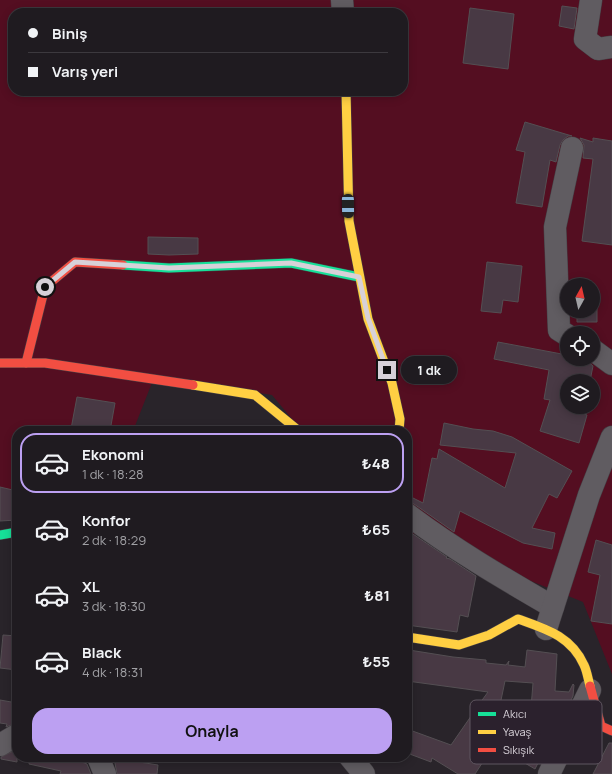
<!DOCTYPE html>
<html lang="tr">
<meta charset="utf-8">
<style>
:root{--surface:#1f1b20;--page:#272429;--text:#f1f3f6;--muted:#a1a1a5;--line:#3c393e;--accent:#bca0f2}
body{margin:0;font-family:Manrope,sans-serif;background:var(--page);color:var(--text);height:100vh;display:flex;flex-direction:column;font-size:15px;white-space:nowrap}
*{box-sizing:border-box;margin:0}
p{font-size:13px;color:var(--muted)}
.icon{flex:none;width:22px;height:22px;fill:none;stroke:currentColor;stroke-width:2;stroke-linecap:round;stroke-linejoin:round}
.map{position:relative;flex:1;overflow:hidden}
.details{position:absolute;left:12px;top:426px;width:400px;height:336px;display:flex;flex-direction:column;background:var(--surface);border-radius:16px;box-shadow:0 2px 10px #0003,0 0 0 1px var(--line)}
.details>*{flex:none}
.banner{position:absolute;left:8px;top:8px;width:400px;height:88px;border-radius:16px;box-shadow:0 2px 10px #0003,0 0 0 1px var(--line);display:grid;align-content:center;height:88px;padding:0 20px;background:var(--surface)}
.needle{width:26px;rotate:8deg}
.buttons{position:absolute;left:560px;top:278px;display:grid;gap:8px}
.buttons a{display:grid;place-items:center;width:40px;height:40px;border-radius:50%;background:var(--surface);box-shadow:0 2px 10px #0003,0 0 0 1px var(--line);font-size:20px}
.end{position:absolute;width:18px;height:18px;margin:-9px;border:5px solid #d7d1d8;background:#111;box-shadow:0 0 0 2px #111}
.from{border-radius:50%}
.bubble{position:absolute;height:28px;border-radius:14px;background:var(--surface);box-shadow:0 2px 10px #0003,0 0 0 1px var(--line);font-size:13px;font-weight:700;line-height:28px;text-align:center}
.car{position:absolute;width:12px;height:24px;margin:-12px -6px;border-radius:5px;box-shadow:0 0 3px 1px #0007;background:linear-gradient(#222 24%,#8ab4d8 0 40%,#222 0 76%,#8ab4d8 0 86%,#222 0)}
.banner b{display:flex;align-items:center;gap:14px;height:38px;font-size:15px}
.banner b+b{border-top:1px solid var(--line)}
.banner i{width:10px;height:10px;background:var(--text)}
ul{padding:7px 0 0;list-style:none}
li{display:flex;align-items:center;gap:12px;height:60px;margin:0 8px 6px;padding:0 12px;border:2px solid transparent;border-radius:16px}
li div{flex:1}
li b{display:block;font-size:15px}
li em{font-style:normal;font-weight:700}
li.active{border-color:var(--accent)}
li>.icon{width:36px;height:36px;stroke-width:1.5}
.primary-button{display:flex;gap:8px;margin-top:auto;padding:8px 20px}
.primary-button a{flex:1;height:46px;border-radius:16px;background:var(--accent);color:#111;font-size:16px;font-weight:700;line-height:46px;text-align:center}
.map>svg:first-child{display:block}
.green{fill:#540e21;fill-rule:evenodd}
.building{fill:#483944;stroke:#544f53}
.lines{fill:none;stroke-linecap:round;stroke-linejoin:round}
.street-casing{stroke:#454146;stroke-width:23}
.fast-casing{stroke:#454146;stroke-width:10}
.slow-casing{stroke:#454146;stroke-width:10}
.jam-casing{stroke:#454146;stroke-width:10}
.street{stroke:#605c61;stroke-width:22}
.fast{stroke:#16e098;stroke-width:9}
.slow{stroke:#ffcf43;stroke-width:9}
.jam{stroke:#f24e42;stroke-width:9}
.route{stroke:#d7d1d8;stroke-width:5}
.key{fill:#2b212d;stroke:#5f5660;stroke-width:1}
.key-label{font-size:11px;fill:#d7d1d8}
</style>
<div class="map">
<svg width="612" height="774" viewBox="0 0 612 774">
<rect width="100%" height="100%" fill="#29242a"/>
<path class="green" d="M0 0H612V674L583 602 407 531V431H302L272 395 155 375 133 431H17V506L0 511ZM13 13H403V91H13ZM567 285H593V311H567ZM567 333H593V359H567ZM567 381H593V407H567Z"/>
<g class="building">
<polygon points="562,6 577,8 574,29 559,26"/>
<polygon points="470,8 514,14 508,69 463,63"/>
<polygon points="525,122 572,136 568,136 563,140 560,145 556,162 550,160 542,207 516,203 525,152 516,150"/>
<polygon points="580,138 593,142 593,138 612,141 612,245 582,241 593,159 583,158 584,145"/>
<polygon points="148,237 198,238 198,254 169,255 148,254"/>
<polygon points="487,262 522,266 518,302 503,300 501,313 481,311"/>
<polygon points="593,290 597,290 597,322 577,322 577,313 571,313 571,311 593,311"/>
<polygon points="498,342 567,355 567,359 585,359 593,366 590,381 567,381 567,409 587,415 579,443 540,431 550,400 544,399 549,370 494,359"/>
<polygon points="77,397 115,403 110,431 84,431 71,429"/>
<polygon points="444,423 473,429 493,431 512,437 572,471 557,498 549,494 532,528 555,533 552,549 523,543 460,511 454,532 414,504 407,502 407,495 423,503 432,458 437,459 439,449 505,488 516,453 440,445"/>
<polygon points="0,487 17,491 17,520 0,521"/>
<polygon points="407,530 447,557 446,558 450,559 476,576 468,617 460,615 457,632 407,625"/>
<polygon points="596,540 612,545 612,624 591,621 600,575 588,572"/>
<polygon points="3,635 17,636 17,670 0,668"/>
<polygon points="409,650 453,657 486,660 486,663 506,665 509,661 508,665 525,667 527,650 557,654 555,691 569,692 573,684 574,685 573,696 543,758 541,757 535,769 513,756 524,735 543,745 559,712 531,708 533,683 505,681 500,705 480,703 488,692 407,681"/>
<polygon points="0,700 17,703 17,724 14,724 6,727 7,724 0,723"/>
<polygon points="476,709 493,718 474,745 488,754 475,774 458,774 432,758 431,762 407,753 407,729 451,745"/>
<polygon points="609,743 612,743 612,774 593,774"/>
<polygon points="17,749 17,762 1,759 1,757"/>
<polygon points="30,757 68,757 87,764 91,774 60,774 61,771 29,764"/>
<polygon points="114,758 158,765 157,774 117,774"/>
</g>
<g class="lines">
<defs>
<g id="street">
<polyline points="342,0 343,13"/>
<polyline points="591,0 585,39 598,49 612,47"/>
<polyline points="567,335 559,330 555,227 572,148"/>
<polyline points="593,350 612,364"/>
<path d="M407 514C453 549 503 578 553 607"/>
<polyline points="546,629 589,495 612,437"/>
<polyline points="0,745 15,736 17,737"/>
<polyline points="98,757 105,774"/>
<polyline points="350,757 364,774"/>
<polyline points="549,774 590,690"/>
</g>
<g id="fast">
<polyline points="123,265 169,268 291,263 359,277"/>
<polyline points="0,535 17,532"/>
</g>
<g id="slow">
<polyline points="346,91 349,221 368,319 392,383 400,419 399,431"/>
<polyline points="193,385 255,395 299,431"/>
<path d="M407 637 459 645 489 635 518 619C546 629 571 636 584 665 587 671 588 679 590 686"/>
</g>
<g id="jam">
<polyline points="0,363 45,363 193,385"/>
<polyline points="26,363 45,287 75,262 123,265"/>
<polyline points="590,686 601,726 612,731"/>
</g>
</defs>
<use href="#street" class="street-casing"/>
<use href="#fast" class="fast-casing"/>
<use href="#slow" class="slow-casing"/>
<use href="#jam" class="jam-casing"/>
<use href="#street" class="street"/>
<use href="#fast" class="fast"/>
<use href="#slow" class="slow"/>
<use href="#jam" class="jam"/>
</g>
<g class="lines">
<polyline class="route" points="45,287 75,262 169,268 291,263 359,277 368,318 387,370"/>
</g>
<rect x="470" y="700" width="132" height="64" rx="6" class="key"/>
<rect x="478" y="712" width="18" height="4" fill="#16e098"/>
<rect x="478" y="730" width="18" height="4" fill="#ffcf43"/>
<rect x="478" y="748" width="18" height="4" fill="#f24e42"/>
<g class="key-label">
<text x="503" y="718">Akıcı</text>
<text x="503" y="736">Yavaş</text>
<text x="503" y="754">Sıkışık</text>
</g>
</svg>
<div class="buttons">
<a><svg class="needle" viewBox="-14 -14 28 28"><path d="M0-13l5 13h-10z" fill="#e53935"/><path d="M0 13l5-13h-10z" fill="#a1a1a5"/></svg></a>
<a><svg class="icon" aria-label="locate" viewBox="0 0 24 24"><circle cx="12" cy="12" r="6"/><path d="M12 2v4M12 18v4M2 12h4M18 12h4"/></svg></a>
<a><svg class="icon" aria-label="layers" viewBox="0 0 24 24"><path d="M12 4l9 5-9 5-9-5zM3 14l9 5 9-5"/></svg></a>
</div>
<i class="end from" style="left:45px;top:287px"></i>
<i class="end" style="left:387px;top:370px"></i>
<div class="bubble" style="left:401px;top:356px;width:56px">1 dk</div>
<i class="car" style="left:348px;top:206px;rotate:179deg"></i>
<div class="banner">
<b><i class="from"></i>Biniş</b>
<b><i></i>Varış yeri</b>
</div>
<section class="details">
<ul>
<li class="active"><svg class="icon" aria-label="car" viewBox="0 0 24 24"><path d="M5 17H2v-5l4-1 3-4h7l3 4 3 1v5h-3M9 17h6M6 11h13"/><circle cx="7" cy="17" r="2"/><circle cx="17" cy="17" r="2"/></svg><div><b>Ekonomi</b><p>1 dk · 18:28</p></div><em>₺48</em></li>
<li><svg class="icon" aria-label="car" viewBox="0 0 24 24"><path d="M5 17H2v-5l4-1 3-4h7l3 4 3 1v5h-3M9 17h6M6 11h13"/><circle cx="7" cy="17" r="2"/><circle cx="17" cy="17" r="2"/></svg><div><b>Konfor</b><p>2 dk · 18:29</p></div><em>₺65</em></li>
<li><svg class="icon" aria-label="car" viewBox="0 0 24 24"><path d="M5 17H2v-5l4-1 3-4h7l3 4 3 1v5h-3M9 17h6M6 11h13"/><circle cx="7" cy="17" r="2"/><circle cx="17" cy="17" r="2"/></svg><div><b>XL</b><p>3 dk · 18:30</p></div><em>₺81</em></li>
<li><svg class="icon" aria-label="car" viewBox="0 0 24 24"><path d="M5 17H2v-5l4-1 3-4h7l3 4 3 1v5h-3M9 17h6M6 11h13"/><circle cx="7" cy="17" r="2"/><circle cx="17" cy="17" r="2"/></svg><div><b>Black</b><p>4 dk · 18:31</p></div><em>₺55</em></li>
</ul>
<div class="primary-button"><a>Onayla</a></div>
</section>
</div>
